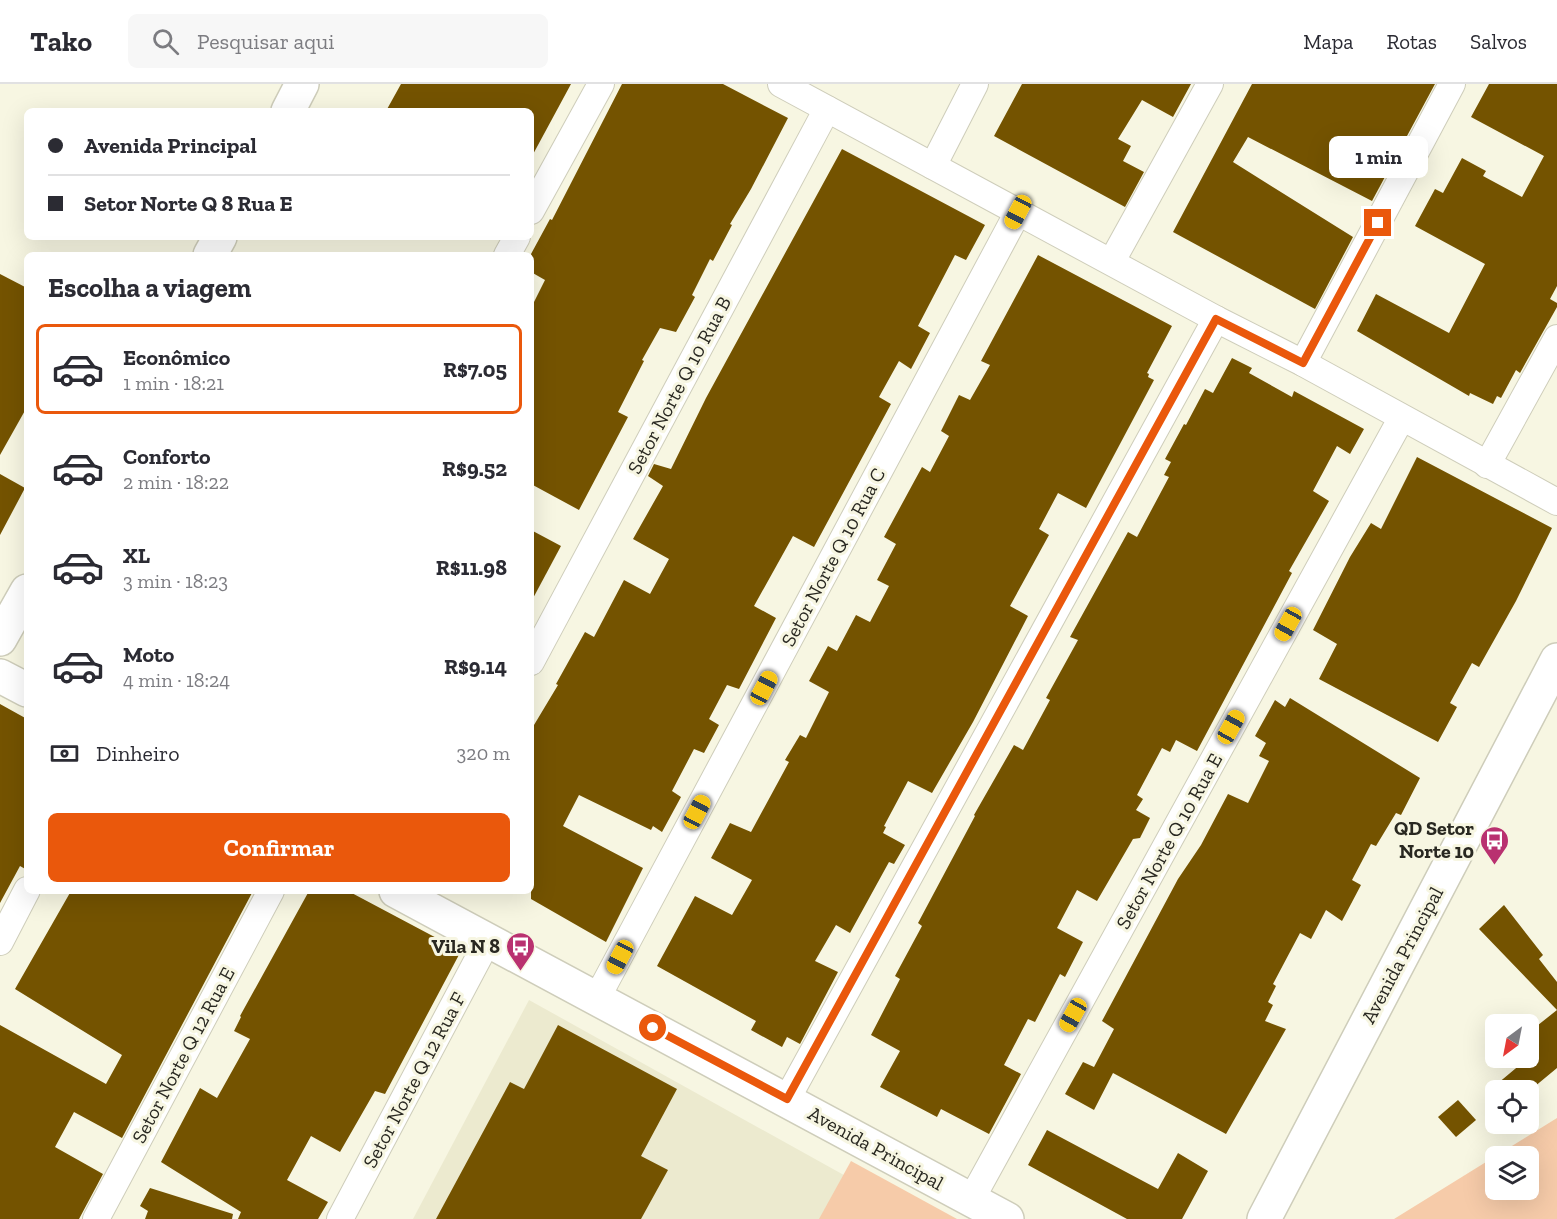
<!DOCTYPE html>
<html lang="pt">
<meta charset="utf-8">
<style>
:root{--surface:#fff;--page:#f7f7f7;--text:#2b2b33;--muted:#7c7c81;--line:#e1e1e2;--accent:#ea580c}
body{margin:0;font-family:"Zilla Slab",serif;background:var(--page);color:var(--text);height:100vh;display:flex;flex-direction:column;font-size:22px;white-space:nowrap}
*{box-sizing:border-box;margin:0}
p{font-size:20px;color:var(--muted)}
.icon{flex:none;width:33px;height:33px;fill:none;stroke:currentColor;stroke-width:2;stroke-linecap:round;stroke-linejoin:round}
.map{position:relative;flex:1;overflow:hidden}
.panel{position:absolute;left:24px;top:168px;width:510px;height:642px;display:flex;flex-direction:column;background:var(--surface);border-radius:9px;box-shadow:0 6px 24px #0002}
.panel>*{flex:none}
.hud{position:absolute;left:24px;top:24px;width:510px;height:132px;border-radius:9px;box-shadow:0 6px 24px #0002;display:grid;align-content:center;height:132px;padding:0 24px;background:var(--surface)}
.needle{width:39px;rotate:212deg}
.tools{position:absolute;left:1485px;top:930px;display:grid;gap:12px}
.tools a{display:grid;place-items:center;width:54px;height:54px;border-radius:9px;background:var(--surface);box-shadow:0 6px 24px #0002;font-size:30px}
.end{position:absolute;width:27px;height:27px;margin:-14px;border:8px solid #ea580c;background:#fff;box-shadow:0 0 0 3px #fff}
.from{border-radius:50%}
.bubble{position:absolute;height:42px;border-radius:9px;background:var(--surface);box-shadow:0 6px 24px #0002;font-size:20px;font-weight:800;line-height:42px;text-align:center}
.car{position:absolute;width:18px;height:36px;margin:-18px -9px;border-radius:8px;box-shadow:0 0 4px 2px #0007;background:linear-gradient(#f5c518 24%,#345 0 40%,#f5c518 0 76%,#345 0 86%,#f5c518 0)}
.hud b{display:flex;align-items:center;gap:21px;height:57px;font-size:22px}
.hud b+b{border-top:2px solid var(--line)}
.hud i{width:15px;height:15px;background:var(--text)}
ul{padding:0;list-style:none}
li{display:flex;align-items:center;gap:18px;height:90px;margin:0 12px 9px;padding:0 12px;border:3px solid transparent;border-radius:9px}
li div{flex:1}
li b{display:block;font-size:22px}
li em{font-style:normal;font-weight:800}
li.on{border-color:var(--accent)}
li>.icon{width:54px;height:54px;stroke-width:1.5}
h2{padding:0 24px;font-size:27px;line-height:72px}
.pay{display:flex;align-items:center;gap:15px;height:66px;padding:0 24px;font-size:22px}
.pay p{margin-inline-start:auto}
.button{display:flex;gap:12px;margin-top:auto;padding:12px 24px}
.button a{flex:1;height:69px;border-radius:9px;background:var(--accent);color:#fff;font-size:24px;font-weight:800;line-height:69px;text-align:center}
header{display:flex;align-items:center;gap:36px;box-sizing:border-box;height:84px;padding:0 30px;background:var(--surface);border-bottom:2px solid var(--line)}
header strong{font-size:28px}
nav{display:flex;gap:33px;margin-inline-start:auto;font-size:21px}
.search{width:420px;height:54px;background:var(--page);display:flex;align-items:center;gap:15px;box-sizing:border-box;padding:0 21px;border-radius:9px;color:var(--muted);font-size:22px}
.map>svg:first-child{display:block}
.built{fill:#eceacf}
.green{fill:#f6cba9;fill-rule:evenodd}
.building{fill:#745300}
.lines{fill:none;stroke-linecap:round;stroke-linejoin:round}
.street-casing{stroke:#cecdba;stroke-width:28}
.secondary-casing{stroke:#cecdba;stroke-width:36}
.street{stroke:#fff;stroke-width:26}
.secondary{stroke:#fff;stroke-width:33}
.route{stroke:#ea580c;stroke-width:8}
.labels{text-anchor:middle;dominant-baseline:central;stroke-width:6;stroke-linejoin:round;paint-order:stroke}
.street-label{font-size:20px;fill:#292821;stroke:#f7f6e2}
.poi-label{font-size:20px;font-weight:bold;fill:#292821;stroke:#f7f6e2;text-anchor:end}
</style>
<header>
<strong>Tako</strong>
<div class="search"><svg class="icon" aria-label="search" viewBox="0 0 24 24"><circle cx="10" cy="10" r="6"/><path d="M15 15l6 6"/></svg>Pesquisar aqui</div>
<nav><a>Mapa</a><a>Rotas</a><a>Salvos</a></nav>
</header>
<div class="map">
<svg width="1557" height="1135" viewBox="0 0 1557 1135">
<rect width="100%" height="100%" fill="#f7f6e2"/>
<polygon class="built" points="529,916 851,1095 830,1135 413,1135"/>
<g class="green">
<path d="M1557 1034V1135H1394ZM1496 1072H1528V1106H1496Z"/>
<polygon points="851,1077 957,1135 819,1135"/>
</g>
<g class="building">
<polygon points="401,0 571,0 531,74 531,27 386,27"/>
<polygon points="622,0 723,0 788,34 751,105 730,140 732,141 713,177 710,175 692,211 695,213 676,248 660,244 642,276 644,277 618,328 628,333 579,426 531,400 531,224 545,196 531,188 531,170 550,135 552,136"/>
<polygon points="1022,0 1191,0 1173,33 1142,16 1118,55 1131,62 1123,77 1144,88 1125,123 994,52"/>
<polygon points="1252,0 1435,0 1372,117 1248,53 1233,78 1353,153 1315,225 1173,148"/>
<polygon points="1489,0 1557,0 1557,202 1550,215 1557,219 1557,223 1520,289 1516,286 1501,314 1497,312 1493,320 1470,309 1469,312 1357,247 1376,210 1449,249 1485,180 1415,142 1435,105 1443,109 1462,74 1486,87 1483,92 1522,113 1544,72 1471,33"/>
<polygon points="842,65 985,141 966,176 955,171 918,242 930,249 911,285 899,277 879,313 891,320 814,463 793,452 754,522 776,534 739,605 727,601 709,635 719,641 704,669 694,665 672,707 681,713 662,748 653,742 651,746 579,711 563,742 643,784 606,858 531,815 531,646 558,601 556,600 585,548 594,553 624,496 650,510 669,475 633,455 663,402 648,392 654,380 671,385 706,314"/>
<polygon points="1038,171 1172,242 1147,289 1149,290 1148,293 1154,296 1086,424 1058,409 1039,445 1049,451 1010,522 1028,532 973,638 932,709 908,697 884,742 886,743 883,749 905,761 894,780 889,778 850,849 836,841 815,877 838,888 800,960 787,953 782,963 751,946 756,937 657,882 695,812 732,831 752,796 711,774 730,739 751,748 789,678 785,676 800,651 806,654 829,608 809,597 828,562 837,567 856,531 870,538 889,502 877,496 896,460 884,453 922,383 930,388 949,352 941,347 959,311 970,316 990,281 981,277"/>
<polygon points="0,190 27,204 27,323 0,371"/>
<polygon points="1232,274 1252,284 1249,289 1292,313 1294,307 1364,345 1350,370 1337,362 1313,407 1329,417 1289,487 1292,489 1197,667 1176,656 1170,668 1162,664 1137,711 1143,715 1136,726 1150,734 1140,754 1133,755 1097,817 1077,806 1057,844 1083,858 1065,893 1060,890 1035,938 1028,935 1004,981 1021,990 989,1050 941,1025 937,1033 880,1003 900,967 871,951 900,895 895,892 922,842 918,839 975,732 974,731 1014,661 1023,666 1050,616 1046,614 1078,556 1070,553 1128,448 1137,453 1169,393 1164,391 1171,378 1165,375 1184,340 1186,341 1205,305 1213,309"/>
<polygon points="1417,373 1552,444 1516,517 1479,583 1472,579 1450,619 1457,623 1438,658 1319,595 1337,560 1313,546 1350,473 1371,439 1381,445"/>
<polygon points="0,390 25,404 0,451"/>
<polygon points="531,446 561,462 531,518"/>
<polygon points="1290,614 1420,694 1401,731 1396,729 1376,762 1371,760 1352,796 1361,801 1342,837 1326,826 1311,855 1300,849 1273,900 1276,902 1268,918 1273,921 1265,937 1286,945 1226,1050 1113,989 1094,1026 1065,1010 1083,978 1094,983 1114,945 1102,937 1178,795 1201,761 1228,710 1248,719 1269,677 1259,672 1266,659 1255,652 1275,616 1285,623"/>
<polygon points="0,620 27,635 27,786 20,782 0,819"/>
<polygon points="71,807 253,807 122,1054 74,1028 55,1063 103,1090 79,1135 0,1135 0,941 106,1000 122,971 15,905"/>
<polygon points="309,807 348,807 461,867 385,1010 375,1007 340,1068 311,1052 287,1096 328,1118 318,1135 238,1135 241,1128 161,1078 200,1004 217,1014 250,955 234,947 241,933 240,932"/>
<polygon points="1504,821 1543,871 1539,875 1557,898 1557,926 1479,845"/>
<polygon points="1557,926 1557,984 1528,1008 1496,1006 1496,1010 1491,1005 1528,974 1528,949"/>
<polygon points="558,941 677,1005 641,1072 668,1086 641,1135 436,1135 510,998 524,1005"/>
<polygon points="1458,1016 1476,1036 1456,1053 1438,1033"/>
<polygon points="1047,1046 1158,1105 1178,1069 1208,1087 1182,1135 1127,1135 1028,1081"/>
<polygon points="150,1104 233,1130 232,1135 145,1135 148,1127 140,1122"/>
</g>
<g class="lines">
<defs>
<g id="street">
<polyline points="781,0 1216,235 1303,279 1557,418"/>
<polyline points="933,82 975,0"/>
<polyline points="531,127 601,0"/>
<polyline points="507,171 517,153"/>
<polyline points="1112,177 1210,0"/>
<polyline points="1303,279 1452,0"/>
<polyline points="1487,381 1557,254"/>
<polyline points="531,578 827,25"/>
<polyline points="0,858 27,806"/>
<polyline points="597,914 1018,128"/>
<polyline points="787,1015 1216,235"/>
<polyline points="971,1116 1401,335"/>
<polyline points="96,1135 271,807"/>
<polyline points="340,1135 487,858"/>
</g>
<g id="secondary">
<polyline points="288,27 302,0"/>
<polyline points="210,171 220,153"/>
<polyline points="0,555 27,507"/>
<polyline points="0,592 27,606"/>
<polyline points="396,807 1007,1135"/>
<polyline points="1264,1135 1557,576"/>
</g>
</defs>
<use href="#street" class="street-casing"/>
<use href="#secondary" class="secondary-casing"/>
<use href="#street" class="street"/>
<use href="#secondary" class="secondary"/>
</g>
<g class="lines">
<polyline class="route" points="653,944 787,1015 1216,235 1303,279 1378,139"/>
</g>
<defs>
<symbol id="bus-pin" viewBox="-11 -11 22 30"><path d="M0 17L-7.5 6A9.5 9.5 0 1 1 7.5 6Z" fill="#b93170" stroke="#f7f6e2"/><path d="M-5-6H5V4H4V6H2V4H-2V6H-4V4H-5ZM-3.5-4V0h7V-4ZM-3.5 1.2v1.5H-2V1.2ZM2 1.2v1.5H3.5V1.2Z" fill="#fff"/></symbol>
</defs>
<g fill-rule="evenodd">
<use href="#bus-pin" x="1478" y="740" width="33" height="45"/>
<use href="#bus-pin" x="504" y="846" width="33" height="45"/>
</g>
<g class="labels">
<g class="street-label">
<text transform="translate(679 301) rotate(-62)">Setor Norte Q 10 Rua B</text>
<text transform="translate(833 473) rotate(-62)">Setor Norte Q 10 Rua C</text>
<text transform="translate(1169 757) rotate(-61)">Setor Norte Q 10 Rua E</text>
<text transform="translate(1402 871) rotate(-62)">Avenida Principal</text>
<text transform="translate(183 971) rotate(-62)">Setor Norte Q 12 Rua E</text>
<text transform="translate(414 996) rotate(-62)">Setor Norte Q 12 Rua F</text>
<text transform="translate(876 1064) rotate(29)">Avenida Principal</text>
</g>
<g class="poi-label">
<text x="1474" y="744">QD Setor<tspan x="1474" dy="23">Norte 10</tspan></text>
<text x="500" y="862">Vila N 8</text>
</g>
</g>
</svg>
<div class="tools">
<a><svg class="needle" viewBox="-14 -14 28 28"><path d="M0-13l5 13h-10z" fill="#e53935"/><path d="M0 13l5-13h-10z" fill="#7c7c81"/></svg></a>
<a><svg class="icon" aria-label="locate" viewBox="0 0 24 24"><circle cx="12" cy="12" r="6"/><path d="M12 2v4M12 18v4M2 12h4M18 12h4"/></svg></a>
<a><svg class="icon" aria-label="layers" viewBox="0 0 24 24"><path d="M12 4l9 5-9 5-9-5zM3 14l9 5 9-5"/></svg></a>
</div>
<i class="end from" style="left:653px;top:944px"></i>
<i class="end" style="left:1378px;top:139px"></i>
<div class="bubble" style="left:1329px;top:52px;width:99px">1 min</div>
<i class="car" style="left:1018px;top:128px;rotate:208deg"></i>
<i class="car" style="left:1288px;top:540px;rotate:209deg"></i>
<i class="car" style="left:764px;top:604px;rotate:28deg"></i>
<i class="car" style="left:1231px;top:643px;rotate:29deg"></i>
<i class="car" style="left:697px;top:728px;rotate:28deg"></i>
<i class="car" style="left:620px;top:873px;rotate:208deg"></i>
<i class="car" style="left:1073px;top:931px;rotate:209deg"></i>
<div class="hud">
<b><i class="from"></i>Avenida Principal</b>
<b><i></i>Setor Norte Q 8 Rua E</b>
</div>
<section class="panel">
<h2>Escolha a viagem</h2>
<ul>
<li class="on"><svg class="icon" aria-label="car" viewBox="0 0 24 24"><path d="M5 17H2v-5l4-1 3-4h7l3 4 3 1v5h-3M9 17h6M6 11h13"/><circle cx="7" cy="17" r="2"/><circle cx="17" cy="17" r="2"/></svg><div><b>Econômico</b><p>1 min · 18:21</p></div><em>R$7.05</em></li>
<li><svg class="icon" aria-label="car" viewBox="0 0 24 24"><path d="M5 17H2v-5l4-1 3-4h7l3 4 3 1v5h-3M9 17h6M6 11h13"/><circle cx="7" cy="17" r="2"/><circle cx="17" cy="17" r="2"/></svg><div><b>Conforto</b><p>2 min · 18:22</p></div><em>R$9.52</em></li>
<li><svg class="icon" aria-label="car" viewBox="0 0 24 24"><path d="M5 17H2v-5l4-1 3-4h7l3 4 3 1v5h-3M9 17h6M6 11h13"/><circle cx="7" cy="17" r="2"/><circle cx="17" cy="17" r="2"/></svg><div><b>XL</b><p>3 min · 18:23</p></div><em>R$11.98</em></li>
<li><svg class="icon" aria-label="car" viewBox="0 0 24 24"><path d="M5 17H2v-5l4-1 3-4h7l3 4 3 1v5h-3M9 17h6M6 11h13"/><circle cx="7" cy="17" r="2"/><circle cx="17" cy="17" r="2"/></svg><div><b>Moto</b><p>4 min · 18:24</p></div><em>R$9.14</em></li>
</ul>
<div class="pay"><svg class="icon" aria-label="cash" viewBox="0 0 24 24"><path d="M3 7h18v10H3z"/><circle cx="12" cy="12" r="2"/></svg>Dinheiro<p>320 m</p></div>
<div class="button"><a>Confirmar</a></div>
</section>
</div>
